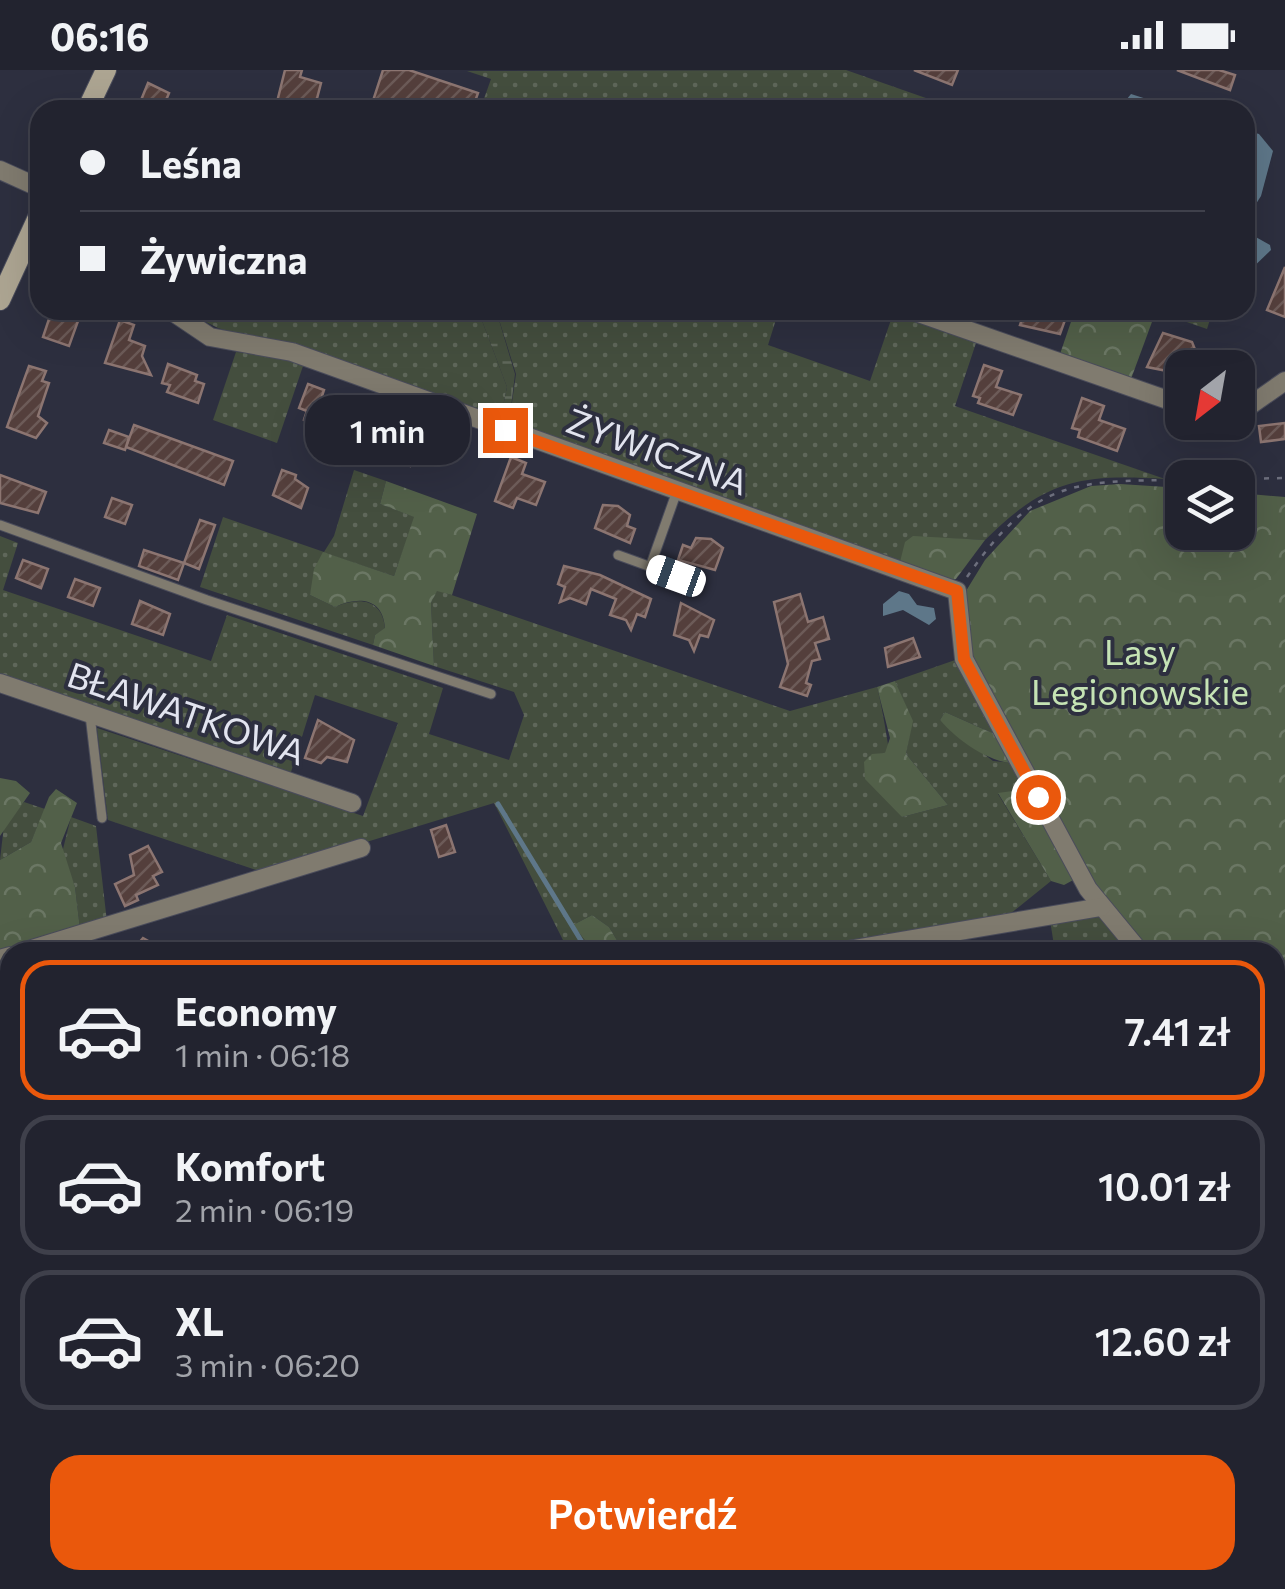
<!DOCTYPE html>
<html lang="pl">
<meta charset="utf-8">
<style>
:root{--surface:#22232f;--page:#2a2b37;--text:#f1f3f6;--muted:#a2a4aa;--line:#3f404b;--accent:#ea580c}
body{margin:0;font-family:Commissioner,sans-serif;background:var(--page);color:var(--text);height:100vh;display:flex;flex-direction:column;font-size:38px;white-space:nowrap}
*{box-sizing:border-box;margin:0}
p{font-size:32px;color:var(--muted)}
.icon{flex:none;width:55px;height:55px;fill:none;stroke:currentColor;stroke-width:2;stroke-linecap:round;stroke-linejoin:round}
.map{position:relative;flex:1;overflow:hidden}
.details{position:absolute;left:0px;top:872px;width:1285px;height:648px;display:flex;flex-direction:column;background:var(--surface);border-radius:30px 30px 0 0;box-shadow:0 10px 40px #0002,0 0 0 2px var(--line)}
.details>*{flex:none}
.banner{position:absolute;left:30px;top:30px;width:1225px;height:220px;border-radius:30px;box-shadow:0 10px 40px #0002,0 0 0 2px var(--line);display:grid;align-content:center;height:220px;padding:0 50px;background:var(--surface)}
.needle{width:65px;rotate:211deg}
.buttons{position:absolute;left:1165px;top:280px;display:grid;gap:20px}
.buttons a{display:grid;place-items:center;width:90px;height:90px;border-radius:20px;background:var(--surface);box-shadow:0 10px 40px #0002,0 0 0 2px var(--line);font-size:50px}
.end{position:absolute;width:45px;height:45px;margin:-22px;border:12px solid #ea580c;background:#fff;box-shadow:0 0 0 5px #fff}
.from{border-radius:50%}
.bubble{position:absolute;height:70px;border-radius:30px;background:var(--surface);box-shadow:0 10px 40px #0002,0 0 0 2px var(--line);font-size:32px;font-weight:600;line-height:70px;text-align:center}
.car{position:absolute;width:30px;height:60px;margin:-30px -15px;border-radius:12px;box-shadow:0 0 8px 2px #0007;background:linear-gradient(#fff 24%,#345 0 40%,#fff 0 76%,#345 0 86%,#fff 0)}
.banner b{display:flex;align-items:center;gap:35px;height:95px;font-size:38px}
.banner b+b{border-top:2px solid var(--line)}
.banner i{width:25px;height:25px;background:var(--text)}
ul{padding:18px 0 0;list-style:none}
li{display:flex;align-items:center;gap:30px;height:140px;margin:0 20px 15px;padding:0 30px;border:5px solid var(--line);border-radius:30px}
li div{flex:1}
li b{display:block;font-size:38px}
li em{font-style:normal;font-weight:600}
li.selected{border-color:var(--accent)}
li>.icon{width:90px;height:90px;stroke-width:1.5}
.button{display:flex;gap:20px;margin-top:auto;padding:20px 50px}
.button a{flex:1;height:115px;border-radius:30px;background:var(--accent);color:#fff;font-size:40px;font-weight:600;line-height:115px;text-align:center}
.status{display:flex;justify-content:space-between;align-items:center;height:70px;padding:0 50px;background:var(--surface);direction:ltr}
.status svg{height:28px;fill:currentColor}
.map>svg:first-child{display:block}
.grass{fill:url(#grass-dots)}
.forest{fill:url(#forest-crowns)}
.wetland{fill:url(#wetland-marsh)}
.water{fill:#5e7789}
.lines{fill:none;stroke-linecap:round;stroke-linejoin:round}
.stream{stroke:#5e7789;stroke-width:5}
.building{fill:url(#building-hatch);stroke:#8c7571;stroke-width:2.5}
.lane-casing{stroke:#4a4c5b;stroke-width:11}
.street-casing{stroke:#4a4c5b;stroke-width:20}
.secondary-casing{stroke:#4a4c5b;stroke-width:22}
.path{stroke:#6d6f7d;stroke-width:2.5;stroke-dasharray:5 8;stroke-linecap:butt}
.lane{stroke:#807b6f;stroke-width:9}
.street{stroke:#807b6f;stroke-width:18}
.secondary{stroke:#ada592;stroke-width:20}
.route{stroke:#ea580c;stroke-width:12}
.labels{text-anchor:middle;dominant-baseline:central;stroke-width:8;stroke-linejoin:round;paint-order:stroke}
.street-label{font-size:35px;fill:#e2e4ef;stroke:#2d2f3f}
.park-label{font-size:35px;fill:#c5e3b4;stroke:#2d2f3f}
</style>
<div class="status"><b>06:16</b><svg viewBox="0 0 49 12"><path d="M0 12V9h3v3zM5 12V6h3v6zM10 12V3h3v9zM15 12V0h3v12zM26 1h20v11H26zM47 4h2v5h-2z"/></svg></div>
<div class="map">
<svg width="1285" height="1519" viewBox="0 0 1285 1519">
<defs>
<pattern id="grass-dots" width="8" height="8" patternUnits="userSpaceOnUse" patternTransform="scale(2.5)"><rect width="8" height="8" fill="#444e3e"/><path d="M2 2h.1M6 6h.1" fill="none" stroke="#5f675a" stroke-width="1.8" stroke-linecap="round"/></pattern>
<pattern id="forest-crowns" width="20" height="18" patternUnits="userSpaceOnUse" patternTransform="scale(2.5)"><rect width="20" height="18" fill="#526049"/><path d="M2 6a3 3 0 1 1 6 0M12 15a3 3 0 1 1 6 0" fill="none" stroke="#6b7764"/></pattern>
<pattern id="wetland-marsh" width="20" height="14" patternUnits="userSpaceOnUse" patternTransform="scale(2.5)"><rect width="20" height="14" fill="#444e3e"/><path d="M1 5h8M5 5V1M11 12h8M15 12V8" fill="none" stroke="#5f675a"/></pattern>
<pattern id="building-hatch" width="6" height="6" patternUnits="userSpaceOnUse" patternTransform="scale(2.5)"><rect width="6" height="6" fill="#543f3c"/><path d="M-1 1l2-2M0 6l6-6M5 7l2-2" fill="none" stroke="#6c5b58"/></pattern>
</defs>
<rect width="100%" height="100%" fill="#2d2f3f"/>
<g class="grass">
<polygon points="846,0 960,40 480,40 491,9 467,1"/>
<polygon points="182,240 478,240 507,317 500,351 218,258"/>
<path d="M496 240H779L768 275 870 311 894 241 977 270 955 336 1165 409C1082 404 1046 409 985 470L913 467 899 496 509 354 516 304Z"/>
<polygon points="1152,240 1213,240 1207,259"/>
<polygon points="236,282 275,285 303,296 277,373 213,350"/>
<path d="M354 400 386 411 380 434 415 447 394 506 324 483 310 525 335 537C359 526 383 529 385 559L375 565 373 575 200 517 223 447 324 482 334 466Z"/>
<path d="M0 466 18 473 3 520 211 591 227 545 443 618 429 664 509 690 524 645 514 622 434 596 431 533 437 520 790 641 877 617C888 661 890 702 902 747L948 735 906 684 912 651 895 611 958 589 999 666 945 642 940 650 993 691 1014 693 1027 719 998 724 1051 811 1010 844 799 882H624L609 857 592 845 573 855 594 882H569L494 733 265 803 108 750 97 658 363 746 398 653 315 625 291 702 0 604Z"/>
<polygon points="24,732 45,739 31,772 0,790 4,755"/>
<polygon points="71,747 96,756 107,852 80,859 75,817 62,783"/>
<polygon points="1099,842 1133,882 1055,882 1050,850"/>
<polygon points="10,1194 10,1236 0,1231 0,1196"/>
<polygon points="10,1296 10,1510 329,1510 331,1519 148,1519 134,1513 103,1511 95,1519 0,1519 0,1297"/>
<polygon points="583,1510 766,1510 776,1519 583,1519"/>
<polygon points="820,1510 978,1510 977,1519 829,1519"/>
</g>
<g class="forest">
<polygon points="1075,240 1156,241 1131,309 1060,284"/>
<path d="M386 411 477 444 452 525 437 521 431 533 434 596 373 575 375 565 385 558C383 528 359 526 335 537L310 525 314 499 323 482 394 506 414 447 380 434Z"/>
<polygon points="1120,414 1182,418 1182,462 1238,462 1238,423 1285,427 1285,1025 1275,1017 1275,882 1146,882 1096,826 969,587 965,548 966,521 985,490 1030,441 1091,416"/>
<polygon points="913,466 985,470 956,509 942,512 899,496 905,472"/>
<polygon points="895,611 913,651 906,684 948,735 902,747 865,709 864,692 872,684 885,683 890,668 877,617"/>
<path d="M945 642 999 666 1014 693C989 693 956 669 940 650Z"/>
<polygon points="0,708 16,711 30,723 0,766"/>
<polygon points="56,719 77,733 61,773 75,817 80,859 0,883 0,790 31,772 49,727"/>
<polygon points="1027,719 1077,808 1064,815 1051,811 998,723"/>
<polygon points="592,845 609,857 624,882 594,882 573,855"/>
<polygon points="10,1150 10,1194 0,1196 0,1152"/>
<polygon points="1285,1238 1285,1519 1219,1519 1218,1510 1275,1510 1275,1317 1281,1302"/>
<polygon points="329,1510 476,1510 476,1519 331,1519"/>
<polygon points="1133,1510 1210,1510 1211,1519 1074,1519"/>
</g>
<polygon class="wetland" points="478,240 496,240 515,304 509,354 500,351 507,317"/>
<g class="water">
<polygon points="1131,24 1181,40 1118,40"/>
<polygon points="1245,60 1259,64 1273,81 1261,126 1245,151"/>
<polygon points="1245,161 1270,175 1271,180 1245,205"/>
<polygon points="899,521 909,524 917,535 934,538 936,549 929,555 903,540 883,546 883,534"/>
</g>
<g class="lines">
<g class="stream">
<polyline points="498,734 588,882"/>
<polyline points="909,1519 923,1510"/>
</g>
</g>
<g class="building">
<polygon points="285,0 302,0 300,7 321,13 314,40 275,40"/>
<polygon points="383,0 409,0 478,23 472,40 370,40"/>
<polygon points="914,0 958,0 952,15"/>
<polygon points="1177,0 1219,0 1235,5 1230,20"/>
<polygon points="148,13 169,23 162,40 137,40"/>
<polygon points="1285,197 1285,247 1267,240"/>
<polygon points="52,240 82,240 69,276 43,267"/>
<polygon points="1025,240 1052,240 1051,244 1065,250 1060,264 1020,255"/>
<polygon points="120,250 134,255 129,270 145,276 142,286 151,305 105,293"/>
<polygon points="1163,263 1192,272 1196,282 1191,297 1182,294 1182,304 1147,297"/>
<polygon points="168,294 197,305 195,311 204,314 198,333 167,322 170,315 162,313"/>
<polygon points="984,295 1002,301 996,317 1021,325 1013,345 978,333 980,328 973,326"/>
<polygon points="29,296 46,301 42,311 49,313 38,346 47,353 36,368 7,357"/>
<polygon points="308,314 324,320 321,329 342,337 336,353 329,351 325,361 304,350 307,341 299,338"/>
<polygon points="1082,328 1104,336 1099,350 1125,359 1117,381 1078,367 1080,360 1072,358"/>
<polygon points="364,344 381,350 378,358 418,373 410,396 370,381 367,390 349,384"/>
<polygon points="1285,353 1285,369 1261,372 1259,356"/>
<polygon points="134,355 233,391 224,415 126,377"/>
<polygon points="109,360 129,367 125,380 104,373"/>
<polygon points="511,387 526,393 522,404 545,412 536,435 517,428 513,438 495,431"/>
<polygon points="282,400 296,405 295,409 308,418 301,438 273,425"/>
<polygon points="0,405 46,422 38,443 0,433"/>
<polygon points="112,428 132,435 125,454 105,447"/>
<polygon points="603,435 618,436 630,445 627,456 635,459 630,473 595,458"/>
<polygon points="200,450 215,455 199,499 184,493"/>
<polygon points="696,468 711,469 723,478 715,500 678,490 683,475 691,478"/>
<polygon points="144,480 184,493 178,510 139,496"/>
<polygon points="23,490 48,499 41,518 16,508"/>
<polygon points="564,496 600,505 651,529 645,547 637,544 631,560 626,550 610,545 616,529 591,519 586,534 570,528 560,532 565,517 558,514"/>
<polygon points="75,509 100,518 93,536 68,527"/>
<polygon points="800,524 808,552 823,547 829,569 815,573 820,589 812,591 806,613 811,615 807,626 780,617 788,594 774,532"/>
<polygon points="140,531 170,544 163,565 132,554"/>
<polygon points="681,533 714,550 708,567 700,565 694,581 689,570 674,565"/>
<polygon points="913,568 920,587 888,597 885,578"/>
<polygon points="318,650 354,670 347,692 327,687 321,693 305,688"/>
<polygon points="446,755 455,782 439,787 431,760"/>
<polygon points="148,776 162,802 153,806 158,815 136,825 138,830 125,836 115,814 134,805 130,785"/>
<polygon points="143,868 168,882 131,882"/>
</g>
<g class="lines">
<defs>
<g id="lane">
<polyline points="0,455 207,530 491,624"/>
<polyline points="618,485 676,506"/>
<polyline points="650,497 677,421"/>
<polyline points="90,645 102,748"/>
</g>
<g id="street">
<polyline points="0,100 40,118"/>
<polyline points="170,240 210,267 292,282 957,521 964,589 1088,819 1140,882"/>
<polyline points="910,240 1182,335"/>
<polyline points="1238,344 1285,311"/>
<polyline points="0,613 352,733"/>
<polyline points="22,882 361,778"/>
<polyline points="836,882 1101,837"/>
<polyline points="0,889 10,886"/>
<polyline points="1275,1029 1285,1041"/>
<polyline points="1275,1103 1285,1102"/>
<polyline points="1275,1257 1285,1205"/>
<polyline points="1214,1510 1215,1519"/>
</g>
<g id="secondary">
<polyline points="87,40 106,0"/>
<polyline points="0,230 40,143"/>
</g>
</defs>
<use href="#lane" class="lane-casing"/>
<use href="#street" class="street-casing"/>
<use href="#secondary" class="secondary-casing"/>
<g class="path">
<polyline points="1238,409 1285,408"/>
<path d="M967 507C1034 410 1072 411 1182 410"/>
<polyline points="1275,1397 1285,1393"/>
</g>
<use href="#lane" class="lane"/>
<use href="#street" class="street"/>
<use href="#secondary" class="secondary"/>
</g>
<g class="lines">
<polyline class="route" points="505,360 957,521 964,589 1038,727"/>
</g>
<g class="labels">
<g class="street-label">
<text transform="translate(658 380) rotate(20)">ŻYWICZNA</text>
<text transform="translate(187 642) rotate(19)">BŁAWATKOWA</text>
</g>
<g class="park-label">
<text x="1140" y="580">Lasy<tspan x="1140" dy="40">Legionowskie</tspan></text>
</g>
</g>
</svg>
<div class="buttons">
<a><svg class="needle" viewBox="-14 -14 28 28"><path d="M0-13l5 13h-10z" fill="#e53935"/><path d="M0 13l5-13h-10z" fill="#a2a4aa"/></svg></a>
<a><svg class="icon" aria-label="layers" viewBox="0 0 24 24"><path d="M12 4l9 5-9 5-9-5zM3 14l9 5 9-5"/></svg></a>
</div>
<i class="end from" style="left:1038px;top:727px"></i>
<i class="end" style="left:505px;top:360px"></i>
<div class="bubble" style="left:305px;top:325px;width:165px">1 min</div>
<i class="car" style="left:676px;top:506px;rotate:290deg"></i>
<div class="banner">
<b><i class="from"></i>Leśna</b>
<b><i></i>Żywiczna</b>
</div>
<section class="details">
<ul>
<li class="selected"><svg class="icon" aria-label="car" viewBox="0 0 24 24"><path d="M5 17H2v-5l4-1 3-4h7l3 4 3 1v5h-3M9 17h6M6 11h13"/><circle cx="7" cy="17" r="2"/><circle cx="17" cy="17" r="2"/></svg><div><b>Economy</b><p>1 min · 06:18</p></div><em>7.41 zł</em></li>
<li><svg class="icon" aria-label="car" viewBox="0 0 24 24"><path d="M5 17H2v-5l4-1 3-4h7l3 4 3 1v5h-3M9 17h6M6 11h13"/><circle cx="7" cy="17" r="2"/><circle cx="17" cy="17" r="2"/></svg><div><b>Komfort</b><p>2 min · 06:19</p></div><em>10.01 zł</em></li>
<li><svg class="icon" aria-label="car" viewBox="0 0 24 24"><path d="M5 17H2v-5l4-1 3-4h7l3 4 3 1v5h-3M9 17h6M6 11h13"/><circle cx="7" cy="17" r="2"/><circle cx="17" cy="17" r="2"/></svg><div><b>XL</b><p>3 min · 06:20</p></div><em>12.60 zł</em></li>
</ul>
<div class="button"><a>Potwierdź</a></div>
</section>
</div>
